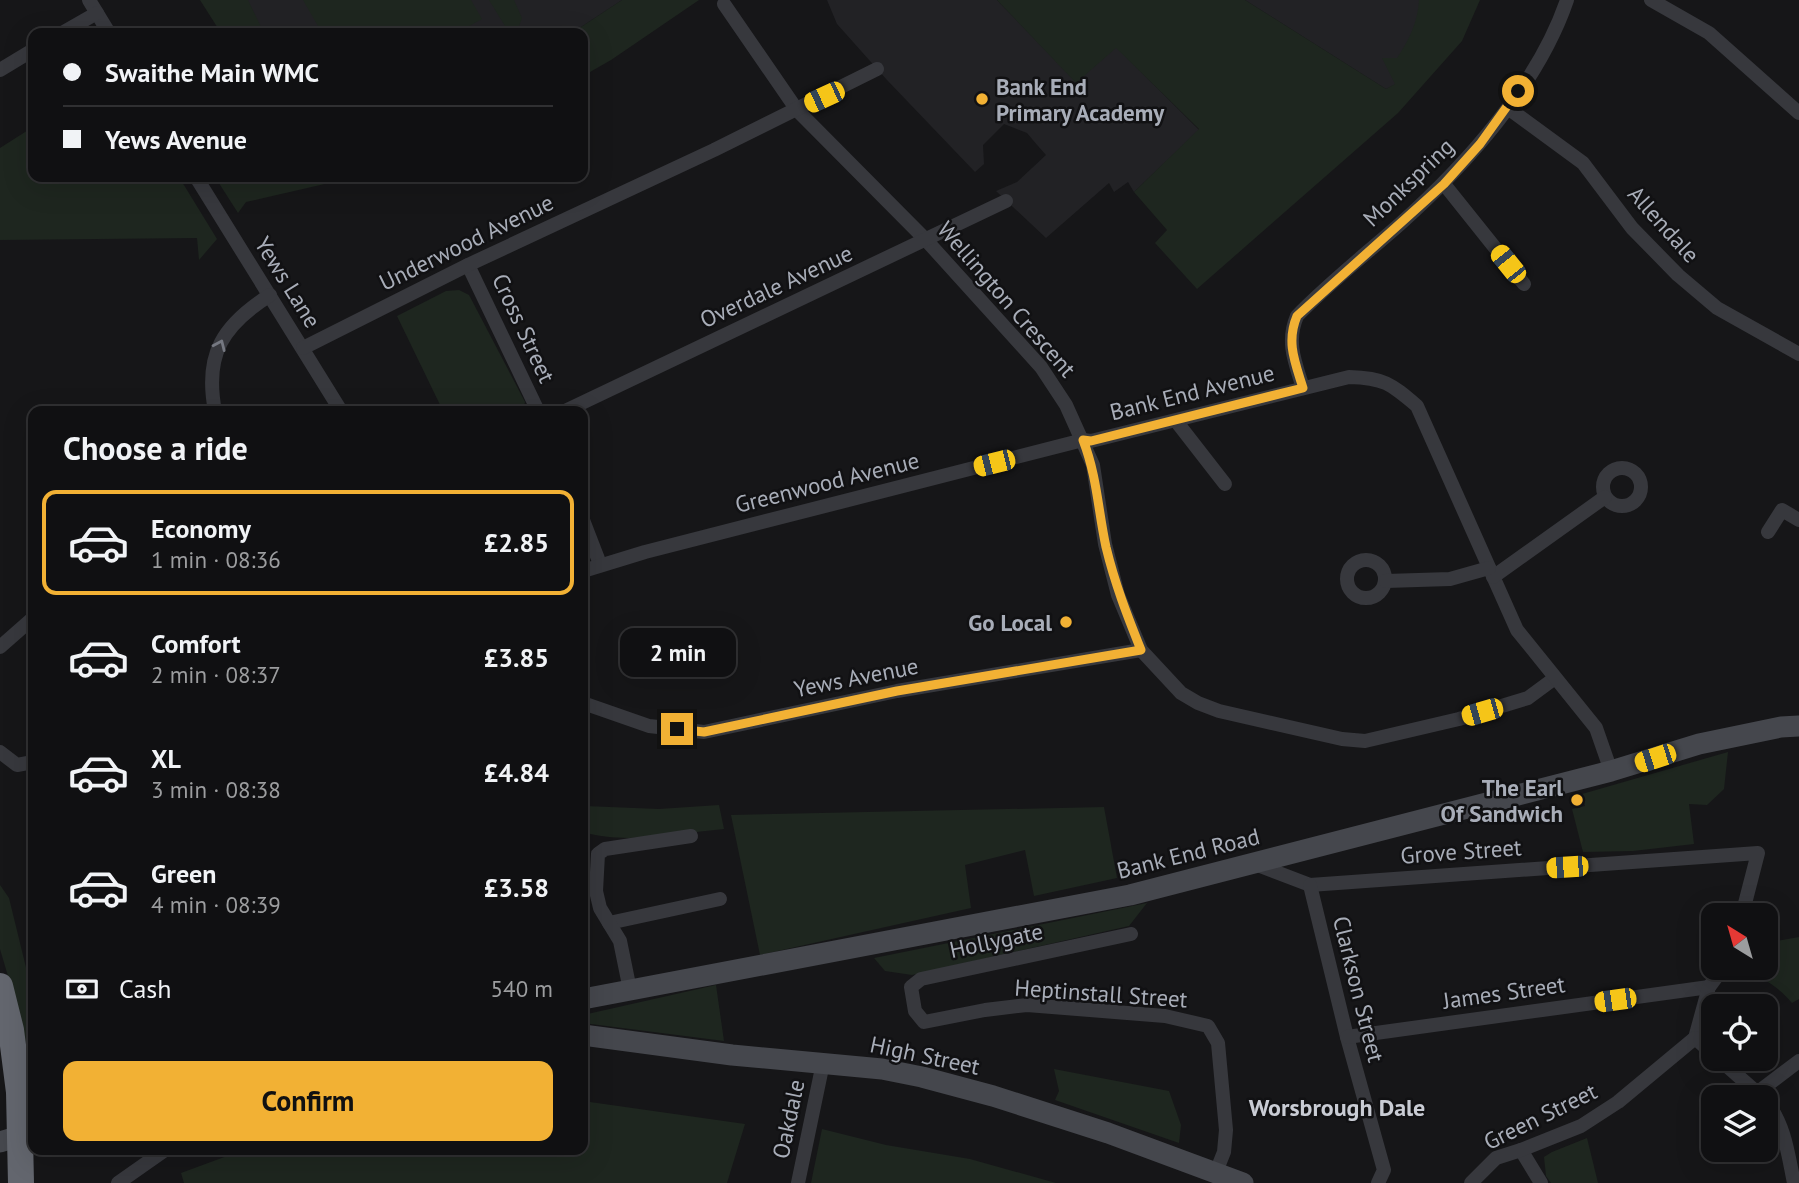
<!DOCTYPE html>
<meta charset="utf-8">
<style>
:root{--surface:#101012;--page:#19191b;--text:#f1f3f6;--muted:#9c9d9f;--line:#303032;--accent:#f2b134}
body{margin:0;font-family:"PT Sans",sans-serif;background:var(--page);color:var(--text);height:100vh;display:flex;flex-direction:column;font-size:26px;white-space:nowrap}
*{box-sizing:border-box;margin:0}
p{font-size:23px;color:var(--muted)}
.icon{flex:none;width:38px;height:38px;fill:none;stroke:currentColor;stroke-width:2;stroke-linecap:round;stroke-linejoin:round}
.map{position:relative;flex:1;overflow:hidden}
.details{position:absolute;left:28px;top:406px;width:560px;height:749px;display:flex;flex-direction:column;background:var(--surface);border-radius:14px;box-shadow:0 7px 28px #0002,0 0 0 2px var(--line)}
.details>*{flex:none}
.banner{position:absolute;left:28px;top:28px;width:560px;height:154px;border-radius:14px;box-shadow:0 7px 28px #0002,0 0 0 2px var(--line);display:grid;align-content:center;height:154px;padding:0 35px;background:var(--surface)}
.needle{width:46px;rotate:323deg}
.controls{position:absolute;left:1701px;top:903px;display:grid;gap:14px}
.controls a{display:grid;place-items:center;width:77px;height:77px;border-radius:14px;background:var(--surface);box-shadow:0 7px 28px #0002,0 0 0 2px var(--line);font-size:35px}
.end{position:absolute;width:32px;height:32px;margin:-16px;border:9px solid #f2b134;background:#111;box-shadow:0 0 0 4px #111}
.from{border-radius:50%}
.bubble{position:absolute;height:49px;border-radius:14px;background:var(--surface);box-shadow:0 7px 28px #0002,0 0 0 2px var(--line);font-size:23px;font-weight:800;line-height:49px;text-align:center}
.car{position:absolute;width:21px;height:42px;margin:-21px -10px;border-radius:9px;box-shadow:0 0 5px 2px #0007;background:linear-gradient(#f5c518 24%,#345 0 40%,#f5c518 0 76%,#345 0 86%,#f5c518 0)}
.banner b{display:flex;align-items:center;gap:24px;height:66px;font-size:26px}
.banner b+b{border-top:2px solid var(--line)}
.banner i{width:18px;height:18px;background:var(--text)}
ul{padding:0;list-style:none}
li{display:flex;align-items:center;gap:21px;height:105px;margin:0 14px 10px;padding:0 21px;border:4px solid transparent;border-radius:14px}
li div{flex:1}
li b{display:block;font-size:26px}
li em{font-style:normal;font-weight:800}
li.on{border-color:var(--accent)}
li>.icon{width:63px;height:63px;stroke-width:1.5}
h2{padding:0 35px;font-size:32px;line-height:84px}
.pay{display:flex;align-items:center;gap:18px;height:77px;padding:0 35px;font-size:26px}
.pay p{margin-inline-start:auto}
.button{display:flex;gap:14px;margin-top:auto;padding:14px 35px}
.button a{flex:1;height:80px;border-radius:14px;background:var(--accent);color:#111;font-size:28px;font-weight:800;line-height:80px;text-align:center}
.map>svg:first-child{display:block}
.built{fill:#222225}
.green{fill:#1e261f}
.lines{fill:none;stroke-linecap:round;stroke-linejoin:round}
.street{stroke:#37383d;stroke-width:14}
.secondary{stroke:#45474d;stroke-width:21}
.highway{stroke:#63666e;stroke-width:26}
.oneway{stroke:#757881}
.route{stroke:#f2b134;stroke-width:9}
.poi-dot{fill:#f2b134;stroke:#111113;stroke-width:2.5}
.labels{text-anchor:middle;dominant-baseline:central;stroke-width:5;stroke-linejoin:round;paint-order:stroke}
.poi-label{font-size:23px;font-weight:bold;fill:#a8adb8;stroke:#111113;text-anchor:end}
.street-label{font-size:23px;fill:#a8adb8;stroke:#111113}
.neighbourhood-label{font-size:24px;font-weight:bold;fill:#c9ccd4;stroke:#111113}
</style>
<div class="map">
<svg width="1799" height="1183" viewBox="0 0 1799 1183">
<rect width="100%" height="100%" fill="#161618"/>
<g class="built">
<polygon points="224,0 622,0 572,33 239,33"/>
<polygon points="827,0 997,0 1076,82 1116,47 1199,130 1134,192 1128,182 1114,192 1109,183 1046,238 996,191 1017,182 1046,155 1038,146 1027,133 1004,124 983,145 984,164 975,172 887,80 837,24"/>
<polygon points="1245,0 1450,0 1396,84 1386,89"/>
</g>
<g class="green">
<polygon points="200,0 248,0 264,33 221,33"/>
<polygon points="303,0 471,0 482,19 457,33 322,33"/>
<polygon points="489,0 514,0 522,18 518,29 505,26"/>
<polygon points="622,0 699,0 611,60 583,76 583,33 572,33"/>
<path d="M997 0H1245L1386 89 1395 84 1382 58H1397C1409 40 1418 22 1419 0H1480L1462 41 1398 113 1197 289 1155 243 1167 230 1134 192 1199 129 1116 48 1076 83Z"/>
<polygon points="33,127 33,177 179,177 217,239 199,260 197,238 0,240 0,148"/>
<polygon points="215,177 355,177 246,202 238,213"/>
<polygon points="459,290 469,295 525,402 522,411 443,411 397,316 446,291"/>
<polygon points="1728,752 1724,789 1707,805 1689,804 1694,844 1633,851 1583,852 1572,809 1585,806 1582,794"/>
<path d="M583 803 585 806 659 809 719 805 724 829C678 833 627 845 583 832Z"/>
<polygon points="1104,807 1117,878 1034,896 1025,850 965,865 971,908 760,955 731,815"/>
<polygon points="0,885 9,898 33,996 33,1067 29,1064 23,1027 0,949"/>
<polygon points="1147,903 1129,926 912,975 885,971 874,958"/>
<path d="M1799 937V999L1792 1003C1778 986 1761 977 1741 968H1766V938L1777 941Z"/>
<polygon points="716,985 724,1041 583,1023 583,1015"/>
<polygon points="1054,1069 1169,1091 1181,1125 1179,1143 1055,1100 1059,1091"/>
<polygon points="583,1101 745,1124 727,1183 184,1183 181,1173 238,1152 238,1150 583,1150"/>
<polygon points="822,1129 886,1145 970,1159 1056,1183 811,1183"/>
<polygon points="1587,1138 1598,1183 1551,1183 1546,1176 1544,1157 1552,1152"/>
</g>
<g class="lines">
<g class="street">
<polyline points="89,0 109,33"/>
<polyline points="1651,0 1709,33 1799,113"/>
<polyline points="724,4 797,110 926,240 1041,367 1066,405 1093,465 1105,544 1118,595 1141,650 1181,693 1198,703 1219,711 1342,739 1365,741 1459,719 1528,698 1555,678"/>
<polyline points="62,33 97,13"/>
<polyline points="0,70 33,50"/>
<polyline points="1508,108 1583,163 1632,228 1678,275 1717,308 1799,354"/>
<polyline points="196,177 341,411"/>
<polyline points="1444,184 1524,284"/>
<polyline points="468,265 538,411"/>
<polyline points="303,348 468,265 714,150 877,69"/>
<path d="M1303 388C1295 362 1286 342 1297 316 1329 283 1366 254 1400 224 1466 165 1538 85 1567 0"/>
<path d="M215 411C204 354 223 325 270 295"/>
<polyline points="565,411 1006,201"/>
<polyline points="1176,421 1225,484"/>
<circle cx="1622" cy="487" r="19"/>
<polyline points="583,520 600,564"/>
<polyline points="1768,532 1782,510 1799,520"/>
<circle cx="1366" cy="579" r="19"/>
<path d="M583 571 645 552 1083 440 1091 441 1349 377C1384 378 1390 383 1417 406L1517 630 1596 728 1611 771"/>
<polyline points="1493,577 1605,497"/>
<polyline points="1386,581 1450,579 1489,568"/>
<polyline points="0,647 33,618"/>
<polyline points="583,703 649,726 704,732 897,691 1141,650"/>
<polyline points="0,752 17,765 33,762"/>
<polyline points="1255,864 1310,885 1758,853 1742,915"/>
<polyline points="1310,885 1347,1037 1384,1170 1378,1183"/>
<polyline points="609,923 720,899"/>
<polyline points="1131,934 921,979 911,987 915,1011 924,1022 985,1010 1027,1005 1165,1016 1208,1026 1218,1043 1226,1130 1224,1152 1216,1172"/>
<polyline points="630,990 620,941 600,908 596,891 598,854 605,849 691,836"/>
<polyline points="1347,1037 1709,987"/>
<polyline points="1695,1038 1709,987 1723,968"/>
<polyline points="1695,1038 1713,1054"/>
<polyline points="1719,1059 1762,1097"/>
<polyline points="1758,1092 1799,1061"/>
<path d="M1766 1101C1785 1125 1788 1154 1794 1183"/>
<polyline points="1521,1150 1541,1183"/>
<polyline points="118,1183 165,1150"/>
<polyline points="798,1183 823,1063"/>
<polyline points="1471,1183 1496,1158 1521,1150 1581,1126 1618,1102 1695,1038"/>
</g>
<g class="secondary">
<polyline points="583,999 1130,895 1611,771 1699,744 1781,727 1799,726"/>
<polyline points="583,1035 732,1055 882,1069 922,1077 993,1096 1108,1133 1243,1183"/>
<polyline points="0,1142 33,1132"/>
</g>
<polyline class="highway" points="0,986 11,1030 19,1092 21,1183"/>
</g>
<defs><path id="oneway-chevron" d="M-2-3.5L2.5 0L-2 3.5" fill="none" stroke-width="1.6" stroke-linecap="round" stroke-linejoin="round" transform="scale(1.75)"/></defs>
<use class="oneway" href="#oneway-chevron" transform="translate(220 345) rotate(-66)"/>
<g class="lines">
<path class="route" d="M677 729 704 732 897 691 1141 650C1127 615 1115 584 1106 547 1098 510 1097 476 1083 440L1091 441 1303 388C1295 362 1286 342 1297 316L1444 184 1480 144 1518 91"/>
</g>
<g class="poi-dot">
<circle cx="982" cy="99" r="7"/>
<circle cx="1066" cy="622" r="7"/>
<circle cx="1577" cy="800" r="7"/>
</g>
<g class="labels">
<g class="poi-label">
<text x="996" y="86" text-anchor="start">Bank End<tspan x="996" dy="26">Primary Academy</tspan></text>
<text x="1052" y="622">Go Local</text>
<text x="1563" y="787">The Earl<tspan x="1563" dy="26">Of Sandwich</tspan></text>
</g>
<g class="street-label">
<text transform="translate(1408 182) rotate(-44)">Monkspring</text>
<text transform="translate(1664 224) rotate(48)">Allendale</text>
<text transform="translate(466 242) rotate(-26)">Underwood Avenue</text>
<text transform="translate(288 282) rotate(58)">Yews Lane</text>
<text transform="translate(776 286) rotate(-25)">Overdale Avenue</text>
<text transform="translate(1007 299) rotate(49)">Wellington Crescent</text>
<text transform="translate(524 328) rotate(65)">Cross Street</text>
<text transform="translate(1192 392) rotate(-14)">Bank End Avenue</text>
<text transform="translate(827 482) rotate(-14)">Greenwood Avenue</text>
<text transform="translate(856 677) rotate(-11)">Yews Avenue</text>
<text transform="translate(1461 851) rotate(-4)">Grove Street</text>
<text transform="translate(1188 853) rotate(-14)">Bank End Road</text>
<text transform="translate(996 940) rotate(-12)">Hollygate</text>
<text transform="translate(1359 989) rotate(76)">Clarkson Street</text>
<text transform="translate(1504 992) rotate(-8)">James Street</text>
<text transform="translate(1101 993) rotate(4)">Heptinstall Street</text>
<text transform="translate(925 1055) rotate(12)">High Street</text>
<text transform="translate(1540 1116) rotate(-26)">Green Street</text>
<text transform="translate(788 1119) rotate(-78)">Oakdale</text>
</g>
<g class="neighbourhood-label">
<text x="1337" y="1107">Worsbrough Dale</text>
</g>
</g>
</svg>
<div class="controls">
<a><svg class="needle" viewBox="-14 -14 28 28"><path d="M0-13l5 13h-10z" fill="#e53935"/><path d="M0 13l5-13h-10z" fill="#9c9d9f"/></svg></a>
<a><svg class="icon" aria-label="locate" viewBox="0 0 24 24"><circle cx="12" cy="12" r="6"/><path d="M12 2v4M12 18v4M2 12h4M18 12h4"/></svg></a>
<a><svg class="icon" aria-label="layers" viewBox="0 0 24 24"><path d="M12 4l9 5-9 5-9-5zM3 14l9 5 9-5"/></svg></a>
</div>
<i class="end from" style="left:1518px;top:91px"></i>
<i class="end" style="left:677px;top:729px"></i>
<div class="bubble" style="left:620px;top:628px;width:116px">2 min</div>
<i class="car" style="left:824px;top:97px;rotate:245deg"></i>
<i class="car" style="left:1508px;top:264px;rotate:321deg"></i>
<i class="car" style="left:994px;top:463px;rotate:256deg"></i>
<i class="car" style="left:1482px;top:712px;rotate:254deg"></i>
<i class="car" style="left:1655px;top:758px;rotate:252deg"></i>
<i class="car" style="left:1567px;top:867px;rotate:266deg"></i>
<i class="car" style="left:1615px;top:1000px;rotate:262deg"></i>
<div class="banner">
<b><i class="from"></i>Swaithe Main WMC</b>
<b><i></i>Yews Avenue</b>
</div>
<section class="details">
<h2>Choose a ride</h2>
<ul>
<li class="on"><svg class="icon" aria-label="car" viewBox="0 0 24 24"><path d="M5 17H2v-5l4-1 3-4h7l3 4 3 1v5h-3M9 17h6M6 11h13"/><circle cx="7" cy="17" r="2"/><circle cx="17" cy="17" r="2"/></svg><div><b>Economy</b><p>1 min · 08:36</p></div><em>£2.85</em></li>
<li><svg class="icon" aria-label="car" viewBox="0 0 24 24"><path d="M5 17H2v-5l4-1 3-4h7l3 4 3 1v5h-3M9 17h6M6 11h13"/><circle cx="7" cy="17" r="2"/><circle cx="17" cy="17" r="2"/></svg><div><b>Comfort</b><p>2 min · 08:37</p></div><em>£3.85</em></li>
<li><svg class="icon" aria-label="car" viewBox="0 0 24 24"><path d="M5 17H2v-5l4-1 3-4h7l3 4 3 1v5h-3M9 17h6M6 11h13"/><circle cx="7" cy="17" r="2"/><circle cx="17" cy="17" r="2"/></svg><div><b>XL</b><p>3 min · 08:38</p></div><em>£4.84</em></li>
<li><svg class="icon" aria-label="car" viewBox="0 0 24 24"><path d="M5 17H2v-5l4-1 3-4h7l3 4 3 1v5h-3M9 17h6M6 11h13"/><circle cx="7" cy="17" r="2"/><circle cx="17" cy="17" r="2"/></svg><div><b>Green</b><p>4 min · 08:39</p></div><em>£3.58</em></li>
</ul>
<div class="pay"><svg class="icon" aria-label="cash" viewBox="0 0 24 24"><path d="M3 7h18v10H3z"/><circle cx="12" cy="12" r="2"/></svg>Cash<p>540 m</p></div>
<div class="button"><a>Confirm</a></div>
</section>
</div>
